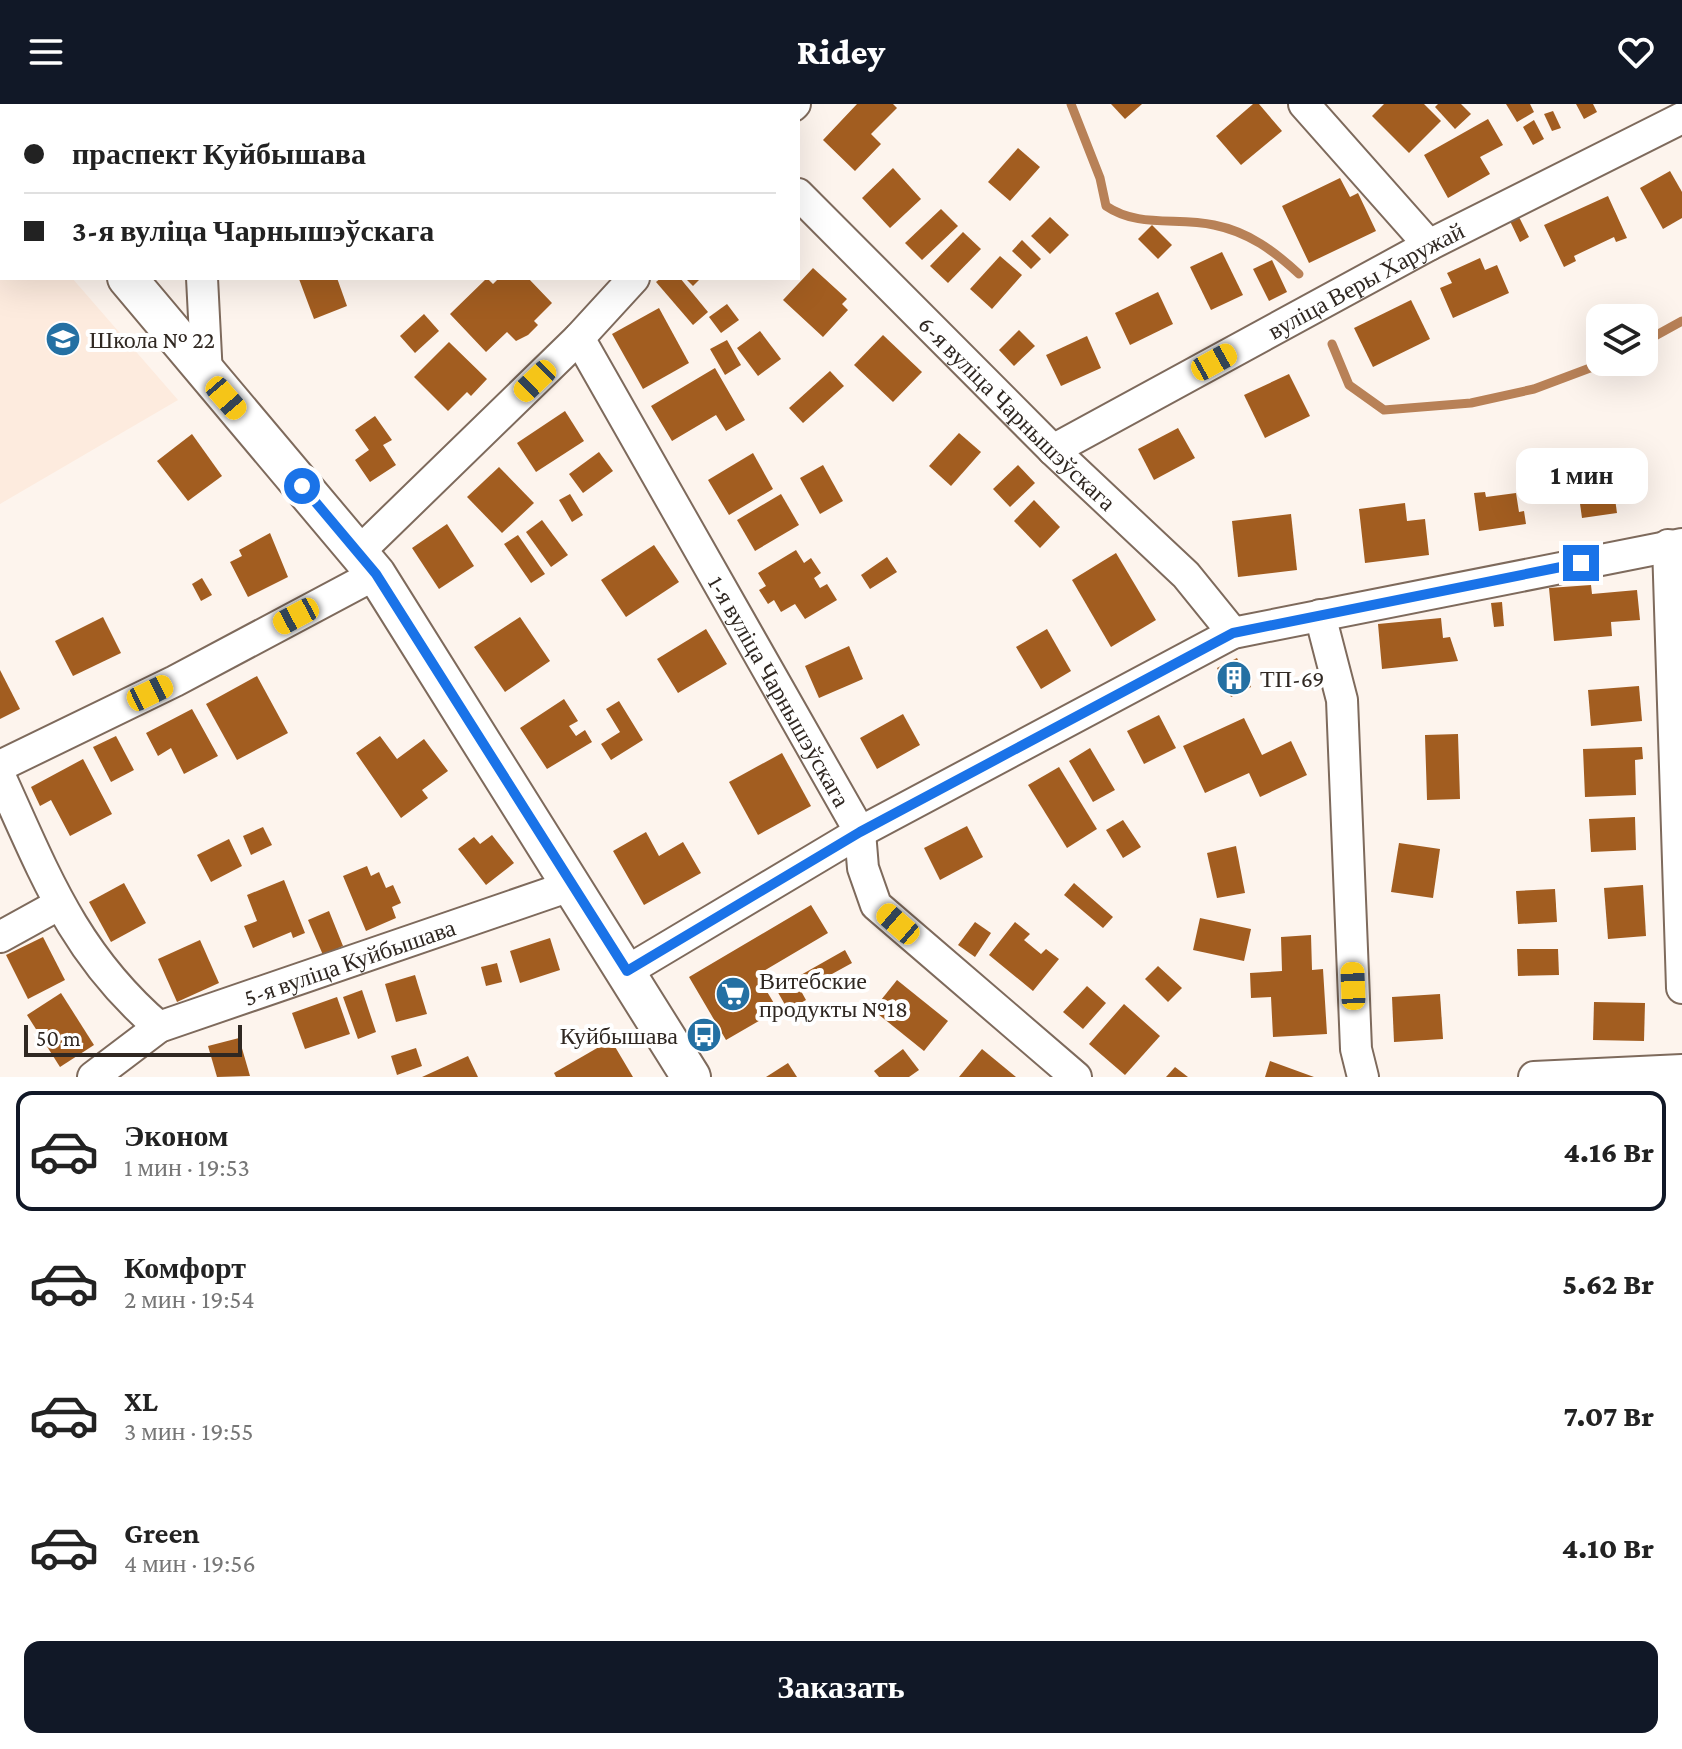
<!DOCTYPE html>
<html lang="ru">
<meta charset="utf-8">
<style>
:root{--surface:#fff;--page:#f2f2f2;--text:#222;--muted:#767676;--line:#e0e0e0;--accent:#111827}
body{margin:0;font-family:"Crimson Pro",serif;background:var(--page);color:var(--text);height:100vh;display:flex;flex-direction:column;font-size:30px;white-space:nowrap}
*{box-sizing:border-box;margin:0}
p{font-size:26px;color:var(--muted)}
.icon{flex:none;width:44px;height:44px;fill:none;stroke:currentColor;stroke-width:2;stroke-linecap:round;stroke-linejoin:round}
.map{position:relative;height:973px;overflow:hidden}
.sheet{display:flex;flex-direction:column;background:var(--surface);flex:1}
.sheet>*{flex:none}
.hud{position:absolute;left:0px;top:0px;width:800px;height:176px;box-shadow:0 8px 32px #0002;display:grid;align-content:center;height:176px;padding:0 24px;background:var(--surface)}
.controls{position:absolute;left:1586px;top:200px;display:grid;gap:16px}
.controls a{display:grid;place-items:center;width:72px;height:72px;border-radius:16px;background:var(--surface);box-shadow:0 8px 32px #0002;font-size:40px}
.scale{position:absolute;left:24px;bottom:20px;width:218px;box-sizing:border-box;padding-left:8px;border:4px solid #302822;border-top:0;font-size:22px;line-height:28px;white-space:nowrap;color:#302822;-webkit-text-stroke:6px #fff;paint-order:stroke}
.end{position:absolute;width:36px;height:36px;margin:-18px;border:10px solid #1a73e8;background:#fff;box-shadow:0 0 0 4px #fff}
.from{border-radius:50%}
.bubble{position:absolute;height:56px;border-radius:16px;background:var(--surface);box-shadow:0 8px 32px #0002;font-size:26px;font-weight:800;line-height:56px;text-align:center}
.car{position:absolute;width:24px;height:48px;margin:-24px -12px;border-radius:10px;box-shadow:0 0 6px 2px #0007;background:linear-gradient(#f5c518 24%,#345 0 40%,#f5c518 0 76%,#345 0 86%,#f5c518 0)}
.hud b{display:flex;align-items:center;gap:28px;height:76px;font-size:30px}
.hud b+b{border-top:2px solid var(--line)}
.hud i{width:20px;height:20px;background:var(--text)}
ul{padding:14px 0 0;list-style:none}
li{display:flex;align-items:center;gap:24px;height:120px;margin:0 16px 12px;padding:0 8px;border:4px solid transparent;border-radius:16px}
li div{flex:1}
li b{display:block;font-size:30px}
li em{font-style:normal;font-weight:800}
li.selected{border-color:var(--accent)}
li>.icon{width:72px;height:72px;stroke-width:1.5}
.primary-button{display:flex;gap:16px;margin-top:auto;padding:16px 24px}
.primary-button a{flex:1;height:92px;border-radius:16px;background:var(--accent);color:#fff;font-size:32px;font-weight:800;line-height:92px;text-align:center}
header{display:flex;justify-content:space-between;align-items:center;height:104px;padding:0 24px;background:var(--accent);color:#fff;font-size:36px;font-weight:800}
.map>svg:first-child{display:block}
.built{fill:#fdebde}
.green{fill:#f5b88c}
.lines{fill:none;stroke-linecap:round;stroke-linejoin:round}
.stream{stroke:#b88157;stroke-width:9}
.building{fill:#a25d20}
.minor-casing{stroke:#7e6a5c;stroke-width:34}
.tertiary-casing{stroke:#7e6a5c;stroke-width:42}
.minor{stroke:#fff;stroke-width:30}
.tertiary{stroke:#fff;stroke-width:38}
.route{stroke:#1a73e8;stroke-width:10}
.labels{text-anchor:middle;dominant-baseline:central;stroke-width:8;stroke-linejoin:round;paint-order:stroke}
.street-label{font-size:24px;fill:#302822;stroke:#fff}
.poi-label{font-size:24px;fill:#302822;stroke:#fff;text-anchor:start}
</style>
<header><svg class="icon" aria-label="menu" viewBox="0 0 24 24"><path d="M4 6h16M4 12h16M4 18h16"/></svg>Ridey<svg class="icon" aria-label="heart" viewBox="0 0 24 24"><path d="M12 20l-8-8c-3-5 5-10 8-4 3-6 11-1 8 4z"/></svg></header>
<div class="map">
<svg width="1682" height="973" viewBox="0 0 1682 973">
<rect width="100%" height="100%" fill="#fdf4ed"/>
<polygon class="built" points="0,101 2,174 72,174 178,296 0,400"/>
<polygon class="green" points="28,0 183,0 29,2"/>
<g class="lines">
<g class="stream">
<path d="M1071 0 1100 74 1106 102C1138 124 1177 113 1214 121 1249 128 1274 147 1299 170"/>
<polyline points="1644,238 1682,217"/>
<polyline points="1332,240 1349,281 1384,306 1471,299 1534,285 1606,258"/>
</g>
</g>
<g class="building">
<polygon points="857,0 893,0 897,4 871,30 881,40 855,67 823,36"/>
<polygon points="1111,0 1142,0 1125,15"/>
<polygon points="1253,0 1259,0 1282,27 1241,61 1216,32"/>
<polygon points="1384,0 1424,0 1441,17 1409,49 1372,12"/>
<polygon points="1438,0 1461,0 1471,10 1455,25 1435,3"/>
<polygon points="1506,0 1530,0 1534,8 1517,18"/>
<polygon points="1576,0 1593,0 1597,8 1584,15"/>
<polygon points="1553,7 1561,24 1552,27 1544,10"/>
<polygon points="1488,15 1503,41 1480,53 1490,70 1448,94 1424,51"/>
<polygon points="1534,16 1544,35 1533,41 1523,23"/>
<polygon points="1018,44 1040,63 1010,97 988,78"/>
<polygon points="893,64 921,95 890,124 862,94"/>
<polygon points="1670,67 1682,88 1682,114 1663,125 1640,84"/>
<polygon points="1340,74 1350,93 1358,89 1376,127 1309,159 1282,102"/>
<polygon points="1608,92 1627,134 1616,138 1614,133 1574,152 1576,157 1564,163 1544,121"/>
<polygon points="941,105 958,122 922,156 905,139"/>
<polygon points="1518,111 1529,133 1520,138 1509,115"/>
<polygon points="1050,113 1069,131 1050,150 1031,132"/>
<polygon points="1152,121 1172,141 1158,155 1138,135"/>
<polygon points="963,128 981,145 948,179 930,162"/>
<polygon points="1022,136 1041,155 1031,165 1012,147"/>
<polygon points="1222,148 1243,191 1211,206 1190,163"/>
<polygon points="1000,152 1022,171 992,205 970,185"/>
<polygon points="1480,154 1485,166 1497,161 1509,189 1453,214 1440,184 1452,179 1447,169"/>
<polygon points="1272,156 1287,188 1269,197 1253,165"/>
<polygon points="813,164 847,195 842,200 848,206 823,233 783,196"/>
<polygon points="337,174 347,202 314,215 299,175"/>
<polygon points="487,174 493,180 499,174 528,174 552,199 534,217 538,221 528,231 516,237 507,228 486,248 450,210"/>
<polygon points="661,174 680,174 708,208 693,221 656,178"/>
<polygon points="685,174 701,174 693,182"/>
<polygon points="1158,188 1173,220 1130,241 1115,209"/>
<polygon points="1411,196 1430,235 1373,263 1354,224"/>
<polygon points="727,200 739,216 721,229 709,213"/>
<polygon points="659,204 689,259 643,285 612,230"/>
<polygon points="424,210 439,227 415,249 400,232"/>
<polygon points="1019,226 1035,242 1014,262 999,246"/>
<polygon points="760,227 781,255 758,272 737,244"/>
<polygon points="883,231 922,268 893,298 854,261"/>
<polygon points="1087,232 1101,264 1061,282 1046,251"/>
<polygon points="727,236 741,261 725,271 710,245"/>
<polygon points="449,238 487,275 471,292 467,288 448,307 414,273"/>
<polygon points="715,264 745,316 726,327 716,311 672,337 651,302"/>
<polygon points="830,267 844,282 803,319 789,304"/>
<polygon points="1289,270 1310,312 1265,334 1244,291"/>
<polygon points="565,307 584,337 536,368 517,339"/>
<polygon points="375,312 392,336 383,341 396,361 370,378 355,356 369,346 355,326"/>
<polygon points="1178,324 1195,354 1154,376 1138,345"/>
<polygon points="959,329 981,348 951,382 929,362"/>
<polygon points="192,330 222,372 188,397 157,357"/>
<polygon points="599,348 613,367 583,389 569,370"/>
<polygon points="753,349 773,385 729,411 708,376"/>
<polygon points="1610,359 1617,409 1582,414 1575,364"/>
<polygon points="823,361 843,397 820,410 800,374"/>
<polygon points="1018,361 1035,379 1010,403 993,385"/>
<polygon points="499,363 534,399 502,429 467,393"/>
<polygon points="1485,388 1486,393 1516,389 1519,408 1524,407 1526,420 1479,427 1474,389"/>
<polygon points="570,390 583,411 572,418 559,396"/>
<polygon points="781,390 799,421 755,447 737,416"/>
<polygon points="1034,396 1060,423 1040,444 1014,417"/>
<polygon points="1405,399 1407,417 1425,415 1429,451 1365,459 1359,405"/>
<polygon points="1291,410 1297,466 1238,473 1232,417"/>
<polygon points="542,416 568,451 551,463 526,428"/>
<polygon points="447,420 474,462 439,485 412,444"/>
<polygon points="270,429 288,473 248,493 230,458 242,452 239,446"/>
<polygon points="518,431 545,470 531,479 504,440"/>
<polygon points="654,441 679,478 626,513 601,476"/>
<polygon points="796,446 804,459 811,454 821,469 814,474 820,484 827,480 837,496 805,515 795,500 781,508 774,496 768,500 759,486 766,482 758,469"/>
<polygon points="1116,449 1156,516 1111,543 1072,476"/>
<polygon points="887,453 897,468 870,485 861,471"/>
<polygon points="202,474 212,491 201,497 192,480"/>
<polygon points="1591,481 1592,490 1637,486 1640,516 1611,518 1612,532 1554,537 1549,484"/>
<polygon points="1502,498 1504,522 1494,523 1491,499"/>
<polygon points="103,513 121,549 73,572 55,537"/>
<polygon points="520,513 550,557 505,588 474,543"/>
<polygon points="1441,514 1443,534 1450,533 1458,557 1382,565 1378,520"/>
<polygon points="706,525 727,560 678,589 657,555"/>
<polygon points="1047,525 1071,567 1041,585 1016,543"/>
<polygon points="849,542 863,575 819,594 805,562"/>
<polygon points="1237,554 1251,583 1231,593 1217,564"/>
<polygon points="0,566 20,605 0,615"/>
<polygon points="257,572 288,629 237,656 206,600"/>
<polygon points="1639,582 1642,617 1591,622 1588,586"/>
<polygon points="564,595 578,617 569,622 576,632 585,626 592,638 547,665 520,624"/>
<polygon points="619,597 643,636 611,656 601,640 620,628 606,605"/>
<polygon points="192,605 218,652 184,670 171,644 158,652 146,629"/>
<polygon points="903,610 920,641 877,665 860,634"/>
<polygon points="1159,611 1176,644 1144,660 1127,627"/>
<polygon points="1244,614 1262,651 1291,637 1307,671 1260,693 1249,669 1205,689 1183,642"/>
<polygon points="1458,630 1460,695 1427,696 1425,631"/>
<polygon points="116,632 134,666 111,678 93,643"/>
<polygon points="380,632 397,655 424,635 448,667 422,686 428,694 401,714 356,649"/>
<polygon points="1642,643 1643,655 1635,656 1636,691 1585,693 1583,645"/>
<polygon points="1090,644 1115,686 1093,698 1069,657"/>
<polygon points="782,649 811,702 758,731 729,678"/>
<polygon points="83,655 112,710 70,732 51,696 40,702 31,683"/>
<polygon points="1059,663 1097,725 1067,744 1028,681"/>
<polygon points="1635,713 1636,746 1591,748 1589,715"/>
<polygon points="1123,716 1141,743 1123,754 1106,726"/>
<polygon points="967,722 983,753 940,776 924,744"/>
<polygon points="263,723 272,741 251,751 243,732"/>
<polygon points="646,728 659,752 683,738 701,769 644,801 613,747"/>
<polygon points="492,731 514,759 486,781 458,745 474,733 480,740"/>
<polygon points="229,735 242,762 211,778 197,751"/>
<polygon points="1399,739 1440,745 1433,794 1391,788"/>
<polygon points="1236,742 1245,789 1217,794 1207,749"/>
<polygon points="367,762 371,772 379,768 386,784 393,781 401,799 392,803 396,814 366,827 343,772"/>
<polygon points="284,776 305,829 293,834 291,828 253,844 244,822 257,817 247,791"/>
<polygon points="124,779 146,819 111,838 89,798"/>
<polygon points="1074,779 1113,813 1103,824 1064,791"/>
<polygon points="1643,781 1646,832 1608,835 1604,784"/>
<polygon points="1555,785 1557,818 1518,820 1516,787"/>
<polygon points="811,801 828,829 757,871 778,906 726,936 689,873"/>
<polygon points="329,807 343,842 323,851 308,816"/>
<polygon points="1200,814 1251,825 1244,857 1193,846"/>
<polygon points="975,818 991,829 975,853 958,841"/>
<polygon points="1015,818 1030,830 1024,836 1041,850 1046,845 1059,855 1033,887 989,851"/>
<polygon points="1311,831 1312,866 1323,865 1327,930 1273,933 1271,893 1251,894 1250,869 1282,867 1281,833"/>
<polygon points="43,833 65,876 28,895 6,851"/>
<polygon points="550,834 560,866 520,879 510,847"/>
<polygon points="200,836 219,879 177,898 158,855"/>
<polygon points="1517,845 1558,845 1559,871 1518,872"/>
<polygon points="845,846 852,859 801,887 806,896 788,906 776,885"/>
<polygon points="497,859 502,878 486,882 481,863"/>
<polygon points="1158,862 1182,884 1168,898 1145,875"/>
<polygon points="415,871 427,910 396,918 385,880"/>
<polygon points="897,876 948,917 924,947 873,906"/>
<polygon points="1087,882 1106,899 1083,925 1063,908"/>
<polygon points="362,886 376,928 358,935 343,893"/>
<polygon points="61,889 94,941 60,963 27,911"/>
<polygon points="1440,890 1443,935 1394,938 1392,893"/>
<polygon points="337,893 350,930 305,945 292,909"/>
<polygon points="1594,898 1645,899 1644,937 1593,936"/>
<polygon points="1124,900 1160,932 1125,971 1089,940"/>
<polygon points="239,934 250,972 217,973 208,942"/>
<polygon points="611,936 633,973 556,973 554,969"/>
<polygon points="416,944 422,962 397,971 391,952"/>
<polygon points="903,945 919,966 909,973 879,973 874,967"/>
<polygon points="982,945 1016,973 959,973"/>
<polygon points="468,952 478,973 422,973"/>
<polygon points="1270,957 1314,973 1265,973"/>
<polygon points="788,959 797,973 766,973"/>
<polygon points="1175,963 1188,973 1166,973"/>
</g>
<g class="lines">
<defs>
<g id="minor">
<polyline points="194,0 194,2"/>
<polyline points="709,0 711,2"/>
<polyline points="1304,0 1429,141"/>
<polyline points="793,2 795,0"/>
<path id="s1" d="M798 90 1053 346 1186 471 1233 529"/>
<polyline points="202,174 207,272"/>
<path id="s2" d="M579 234 860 728 863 764 876 801 1076 973"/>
<path id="s3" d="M1053 346 1429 141 1682 14"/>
<polyline points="1668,441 1682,884"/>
<polyline points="359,448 579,234 634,174"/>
<polyline points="1320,511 1342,596 1356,945 1363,973"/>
<polyline points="0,662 175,577 376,470"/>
<path d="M0 672C45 771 74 850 159 923"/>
<polyline points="0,833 58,801"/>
<polyline points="627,867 860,728 1233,529 1682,440"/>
<path id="s4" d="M93 973 159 923 573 781"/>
<polyline points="1534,973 1682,966"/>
</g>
<g id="tertiary">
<polyline points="0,16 2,18"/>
<polyline points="127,174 376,470 691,973"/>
</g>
</defs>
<use href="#minor" class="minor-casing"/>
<use href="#tertiary" class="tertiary-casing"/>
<use href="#minor" class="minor"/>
<use href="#tertiary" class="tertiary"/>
</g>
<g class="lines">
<polyline class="route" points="302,382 376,470 627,867 860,728 1233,529 1581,459"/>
</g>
<defs>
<symbol id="school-disc" viewBox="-11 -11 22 22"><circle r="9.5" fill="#2470a3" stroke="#fff"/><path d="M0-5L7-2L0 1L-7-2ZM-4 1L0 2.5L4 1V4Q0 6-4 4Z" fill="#fff"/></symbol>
<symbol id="building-disc" viewBox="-11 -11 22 22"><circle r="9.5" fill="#2470a3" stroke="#fff"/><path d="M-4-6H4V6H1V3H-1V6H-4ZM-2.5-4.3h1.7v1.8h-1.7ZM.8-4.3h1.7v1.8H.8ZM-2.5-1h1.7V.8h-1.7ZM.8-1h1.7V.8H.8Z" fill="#fff"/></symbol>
<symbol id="supermarket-disc" viewBox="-11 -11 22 22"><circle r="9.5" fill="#2470a3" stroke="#fff"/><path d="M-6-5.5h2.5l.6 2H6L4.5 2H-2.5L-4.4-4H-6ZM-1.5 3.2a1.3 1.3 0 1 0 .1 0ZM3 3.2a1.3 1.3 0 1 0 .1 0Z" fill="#fff"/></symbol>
<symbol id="bus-disc" viewBox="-11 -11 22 22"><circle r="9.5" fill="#2470a3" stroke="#fff"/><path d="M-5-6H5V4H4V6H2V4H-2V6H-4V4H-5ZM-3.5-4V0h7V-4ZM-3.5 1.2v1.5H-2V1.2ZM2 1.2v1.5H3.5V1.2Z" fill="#fff"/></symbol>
</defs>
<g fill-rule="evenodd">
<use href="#school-disc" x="43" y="215" width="40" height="40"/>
<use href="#building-disc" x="1214" y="554" width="40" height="40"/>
<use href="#supermarket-disc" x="713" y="870" width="40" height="40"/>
<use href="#bus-disc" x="684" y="911" width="40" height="40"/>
</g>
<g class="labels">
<g class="street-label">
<text stroke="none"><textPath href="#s3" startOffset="356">вуліца Веры Харужай</textPath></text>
<text stroke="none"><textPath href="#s1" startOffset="310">6-я вуліца Чарнышэўскага</textPath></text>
<text stroke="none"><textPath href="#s2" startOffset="406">1-я вуліца Чарнышэўскага</textPath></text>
<text stroke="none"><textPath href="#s4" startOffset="284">5-я вуліца Куйбышава</textPath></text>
</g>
<g class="poi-label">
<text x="89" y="235">Школа № 22</text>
<text x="1260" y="574">ТП-69</text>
<text x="759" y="876">Витебские<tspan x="759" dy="28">продукты №18</tspan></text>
<text x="678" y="931" text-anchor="end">Куйбышава</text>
</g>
</g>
</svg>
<div class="controls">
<a><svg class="icon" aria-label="layers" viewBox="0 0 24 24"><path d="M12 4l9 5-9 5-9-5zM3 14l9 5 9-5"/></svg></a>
</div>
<div class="scale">50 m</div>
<i class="end from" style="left:302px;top:382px"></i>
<i class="end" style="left:1581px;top:459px"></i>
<div class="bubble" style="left:1516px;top:344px;width:132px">1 мин</div>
<i class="car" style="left:1214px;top:258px;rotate:61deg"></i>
<i class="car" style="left:535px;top:277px;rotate:226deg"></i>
<i class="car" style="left:226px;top:294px;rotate:139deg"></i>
<i class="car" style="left:296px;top:512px;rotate:242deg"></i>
<i class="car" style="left:150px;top:589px;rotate:64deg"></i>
<i class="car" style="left:898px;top:820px;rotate:311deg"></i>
<i class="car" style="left:1353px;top:882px;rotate:358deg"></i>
<div class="hud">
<b><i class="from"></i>праспект Куйбышава</b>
<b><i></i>3-я вуліца Чарнышэўскага</b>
</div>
</div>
<section class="sheet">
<ul>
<li class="selected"><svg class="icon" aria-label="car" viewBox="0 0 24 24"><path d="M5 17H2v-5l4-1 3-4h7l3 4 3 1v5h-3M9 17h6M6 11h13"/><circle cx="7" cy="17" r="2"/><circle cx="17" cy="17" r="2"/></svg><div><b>Эконом</b><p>1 мин · 19:53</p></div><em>4.16 Br</em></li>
<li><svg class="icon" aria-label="car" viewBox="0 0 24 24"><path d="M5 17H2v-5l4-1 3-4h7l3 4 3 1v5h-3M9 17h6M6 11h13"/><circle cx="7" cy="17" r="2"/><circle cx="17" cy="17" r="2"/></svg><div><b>Комфорт</b><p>2 мин · 19:54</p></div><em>5.62 Br</em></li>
<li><svg class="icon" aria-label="car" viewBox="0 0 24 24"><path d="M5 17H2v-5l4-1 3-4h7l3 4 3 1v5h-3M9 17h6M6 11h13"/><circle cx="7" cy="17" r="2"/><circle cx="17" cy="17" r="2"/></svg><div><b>XL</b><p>3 мин · 19:55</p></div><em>7.07 Br</em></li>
<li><svg class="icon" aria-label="car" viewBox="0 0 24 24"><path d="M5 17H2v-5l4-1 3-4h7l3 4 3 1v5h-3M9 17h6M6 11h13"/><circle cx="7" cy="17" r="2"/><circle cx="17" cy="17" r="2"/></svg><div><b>Green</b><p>4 мин · 19:56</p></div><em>4.10 Br</em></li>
</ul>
<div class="primary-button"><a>Заказать</a></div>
</section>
